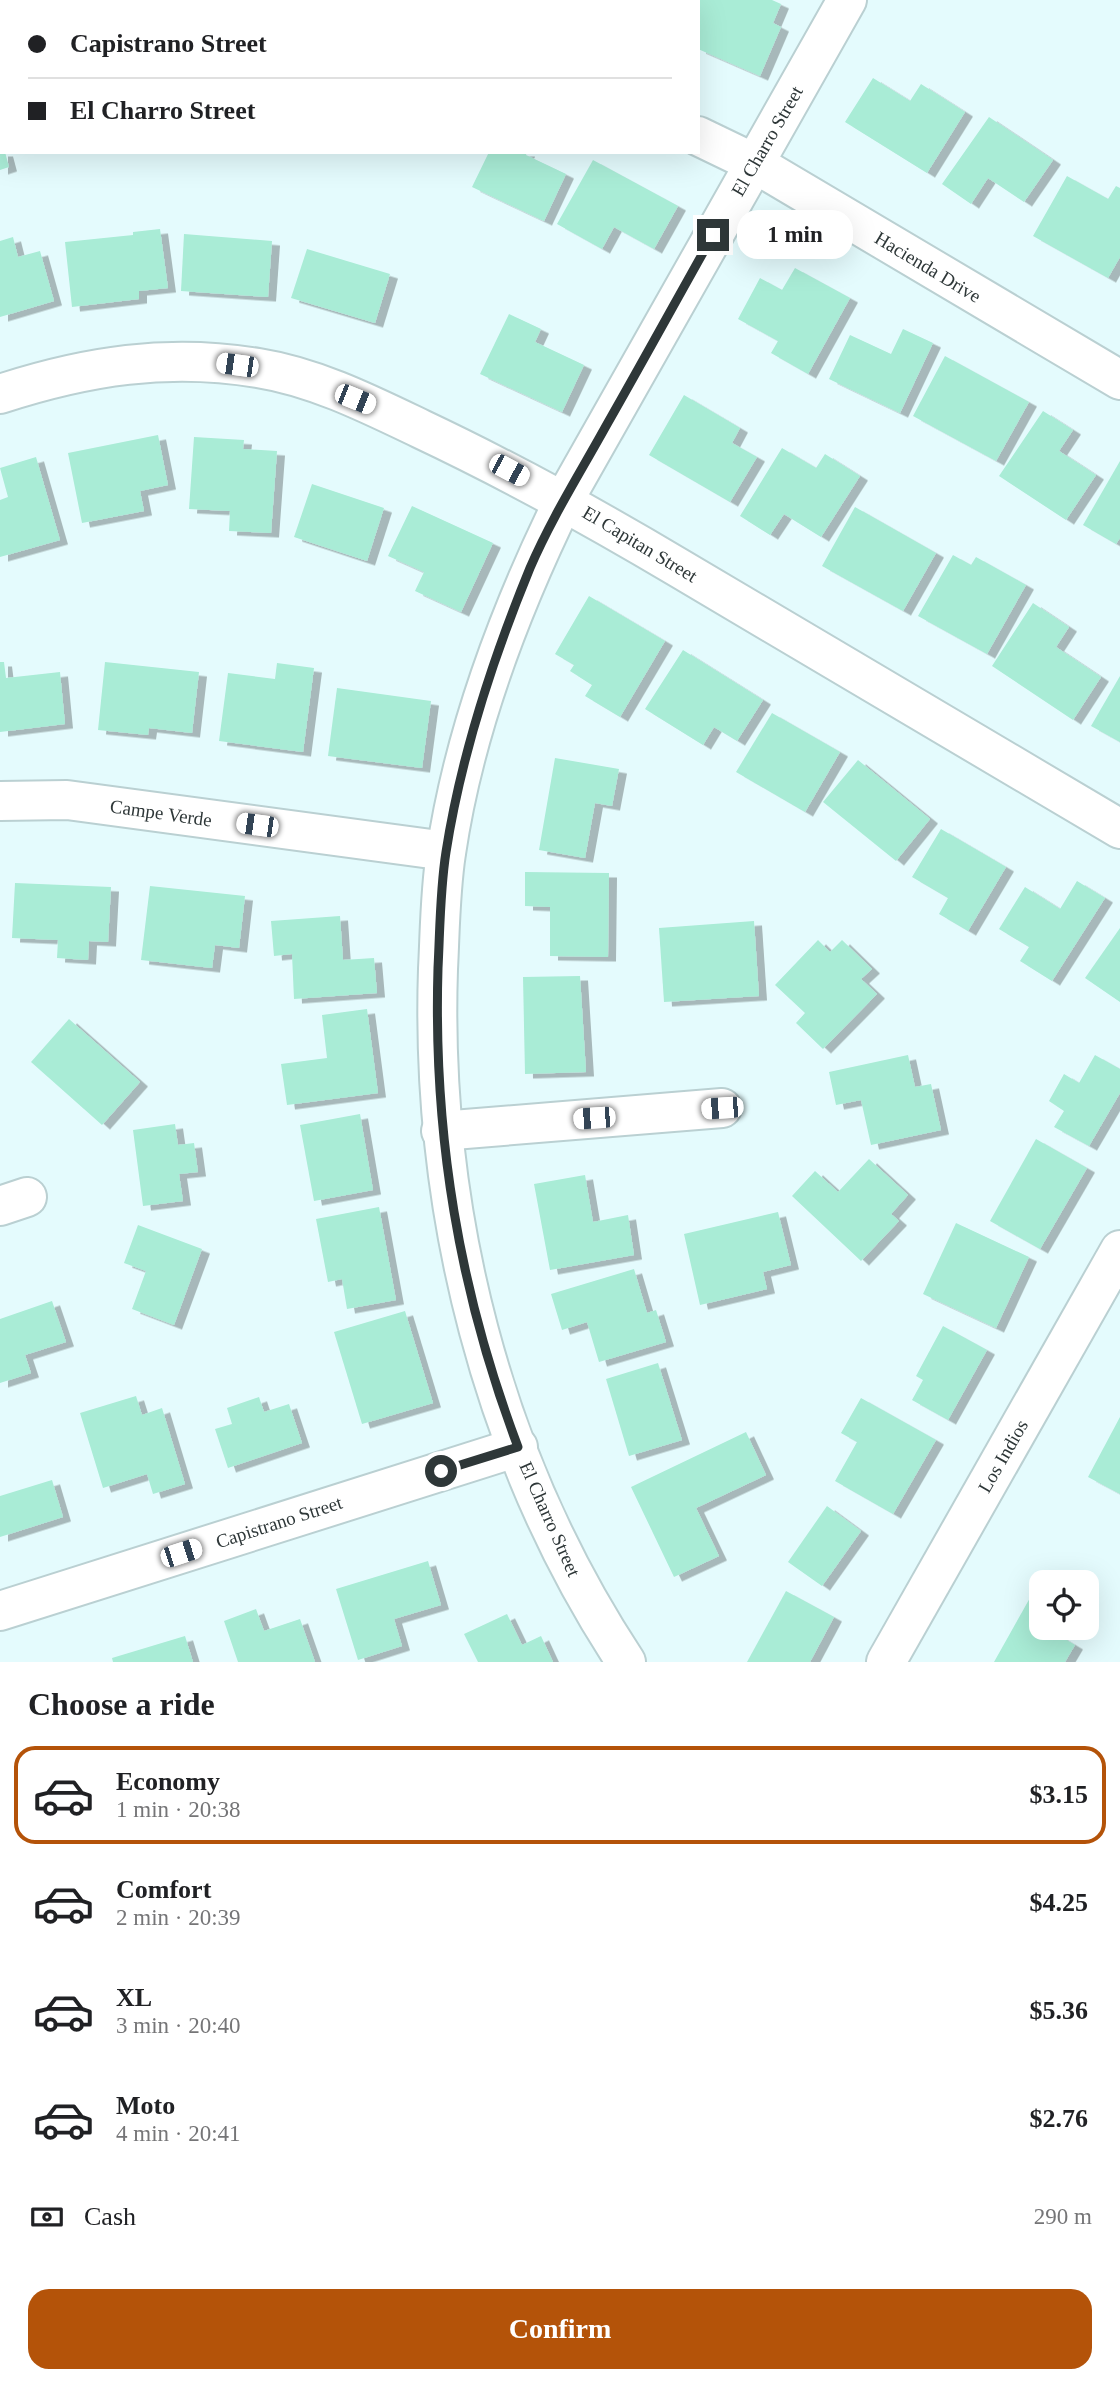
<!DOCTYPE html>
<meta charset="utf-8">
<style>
:root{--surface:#fff;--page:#f6f6f6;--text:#202124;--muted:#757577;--line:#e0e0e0;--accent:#b45309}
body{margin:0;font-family:"Times New Roman",serif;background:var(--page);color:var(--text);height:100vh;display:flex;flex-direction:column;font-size:26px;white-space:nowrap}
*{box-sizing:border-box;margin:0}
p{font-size:23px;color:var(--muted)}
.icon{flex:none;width:38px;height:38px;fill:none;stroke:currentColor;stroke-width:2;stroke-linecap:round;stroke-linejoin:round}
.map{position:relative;height:1662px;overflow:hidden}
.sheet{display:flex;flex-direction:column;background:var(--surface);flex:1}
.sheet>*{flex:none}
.guide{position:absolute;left:0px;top:0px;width:700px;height:154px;box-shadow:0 7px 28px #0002;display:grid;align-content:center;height:154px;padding:0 28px;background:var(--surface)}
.fabs{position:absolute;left:1029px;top:1570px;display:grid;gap:14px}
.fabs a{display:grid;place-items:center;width:70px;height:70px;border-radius:14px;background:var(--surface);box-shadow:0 7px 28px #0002;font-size:35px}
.end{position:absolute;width:32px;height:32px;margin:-16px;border:9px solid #2e3738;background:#fff;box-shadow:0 0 0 4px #fff}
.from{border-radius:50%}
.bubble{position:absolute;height:49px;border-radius:21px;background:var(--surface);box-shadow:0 7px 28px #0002;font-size:23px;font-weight:800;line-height:49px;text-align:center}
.car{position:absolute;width:21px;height:42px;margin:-21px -10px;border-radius:9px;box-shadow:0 0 5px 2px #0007;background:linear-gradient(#fff 24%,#345 0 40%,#fff 0 76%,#345 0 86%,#fff 0)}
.guide b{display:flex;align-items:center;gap:24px;height:66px;font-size:26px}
.guide b+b{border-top:2px solid var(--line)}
.guide i{width:18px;height:18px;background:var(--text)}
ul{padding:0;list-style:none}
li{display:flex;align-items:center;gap:21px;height:98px;margin:0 14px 10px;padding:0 14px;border:4px solid transparent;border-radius:21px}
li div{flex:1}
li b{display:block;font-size:26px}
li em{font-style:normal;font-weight:800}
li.selected{border-color:var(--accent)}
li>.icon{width:63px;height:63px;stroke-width:1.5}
h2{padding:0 28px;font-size:32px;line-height:84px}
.pay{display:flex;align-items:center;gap:18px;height:77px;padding:0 28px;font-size:26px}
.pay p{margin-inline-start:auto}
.action{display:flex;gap:14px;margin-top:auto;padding:14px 28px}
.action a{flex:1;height:80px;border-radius:21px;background:var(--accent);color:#fff;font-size:28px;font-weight:800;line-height:80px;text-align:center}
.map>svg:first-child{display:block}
.building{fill:#a9ecd6;filter:url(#shadow)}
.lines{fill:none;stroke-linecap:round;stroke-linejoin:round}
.minor-casing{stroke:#bad0d2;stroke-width:42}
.minor{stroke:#fff;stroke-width:38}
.route{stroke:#2e3738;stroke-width:9}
.labels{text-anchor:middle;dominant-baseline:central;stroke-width:7;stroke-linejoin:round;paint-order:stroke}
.street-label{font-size:19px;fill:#2e3738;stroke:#fff}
</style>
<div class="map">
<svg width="1120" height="1662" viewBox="0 0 1120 1662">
<defs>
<filter id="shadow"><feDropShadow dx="8" dy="4.5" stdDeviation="0" flood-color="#0004"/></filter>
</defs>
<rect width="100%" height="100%" fill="#e4fbfd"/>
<g class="building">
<polygon points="698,0 772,0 781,4 773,23 781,27 760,76 698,49"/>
<polygon points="873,78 910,101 921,84 965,112 927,173 845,122"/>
<polygon points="989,117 1053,160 1024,202 988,178 971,204 942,184"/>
<polygon points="0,152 5,152 9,167 0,170"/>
<polygon points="489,152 527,152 526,155 566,174 544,221 472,187"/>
<polygon points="593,160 678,206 654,249 614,227 602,249 557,224"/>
<polygon points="1067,176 1108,199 1116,186 1120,188 1120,257 1108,278 1033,236"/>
<polygon points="160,229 168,288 139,291 139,299 72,307 65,242 133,235 133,232"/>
<polygon points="184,234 272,241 268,297 181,291"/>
<polygon points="13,237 18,257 40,251 54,301 0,317 0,241"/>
<polygon points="307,249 390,274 375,323 291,298"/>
<polygon points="795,268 850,298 808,374 771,353 778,341 738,319 760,278 782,290"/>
<polygon points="509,314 541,329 535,342 584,365 562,412 480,374"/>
<polygon points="903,329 933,343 900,413 829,379 850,335 891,354"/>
<polygon points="945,356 1029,402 996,461 913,416"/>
<polygon points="684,395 740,428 732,443 757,457 730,502 649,455"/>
<polygon points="1043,411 1073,430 1059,451 1096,475 1066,520 999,476"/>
<polygon points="158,435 168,485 140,491 144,511 82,523 68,453"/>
<polygon points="194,437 244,440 243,449 277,451 271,533 229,531 230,511 189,509"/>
<polygon points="782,448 816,468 825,454 860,476 821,537 784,514 770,535 740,516"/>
<polygon points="36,457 60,540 0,557 0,500 8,497 0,468"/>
<polygon points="1120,461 1120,538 1116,544 1083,525"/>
<polygon points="312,484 384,508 367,561 294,537"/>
<polygon points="412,506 493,543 461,612 415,591 424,572 388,556"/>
<polygon points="855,507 936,553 903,611 822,566"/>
<polygon points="953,555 971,565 976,557 1026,585 987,654 918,616"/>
<polygon points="589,596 665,641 620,717 585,696 592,685 570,671 574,665 555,654"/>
<polygon points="1033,603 1069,627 1056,647 1101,677 1073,720 992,666"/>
<polygon points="683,650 763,700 737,741 714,727 703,745 645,709"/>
<polygon points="0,662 4,662 6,678 60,672 65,724 0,732"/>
<polygon points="105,662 199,672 192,733 149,728 148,735 98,730"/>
<polygon points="277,663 314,668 303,752 219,741 228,673 275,679"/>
<polygon points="1120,676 1120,742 1091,726"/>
<polygon points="337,688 431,701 422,768 328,756"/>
<polygon points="772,713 840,752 805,812 736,772"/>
<polygon points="555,758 619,769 612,806 595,803 585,858 539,850"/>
<polygon points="858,760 930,819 896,861 823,802"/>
<polygon points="941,829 1006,867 968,931 939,914 948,898 912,877"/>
<polygon points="525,872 609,873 608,957 550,956 550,907 525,906"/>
<polygon points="1077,881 1105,898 1052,981 1020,961 1029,947 999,929 1025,887 1060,909"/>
<polygon points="15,883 111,887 108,942 89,941 88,960 57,958 58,940 12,938"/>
<polygon points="150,886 245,896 239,948 215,945 212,968 141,960"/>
<polygon points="340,916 343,960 374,958 377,993 294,999 292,954 274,956 271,921"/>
<polygon points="754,921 759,996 664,1002 659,928"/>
<polygon points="1120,928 1120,1002 1085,978"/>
<polygon points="818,940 830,952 842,940 872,969 861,979 877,994 823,1049 796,1023 805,1013 775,985"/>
<polygon points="580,976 586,1072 525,1074 523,977"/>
<polygon points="367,1009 378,1093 287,1105 281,1064 327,1058 322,1015"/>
<polygon points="69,1019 140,1082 102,1125 31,1062"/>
<polygon points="908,1055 915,1087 931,1084 941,1130 871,1145 861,1100 836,1105 829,1072"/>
<polygon points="1095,1055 1120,1069 1120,1093 1089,1146 1054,1127 1064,1111 1049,1101 1064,1074 1079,1083"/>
<polygon points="360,1114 373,1190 314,1201 300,1125"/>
<polygon points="175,1124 178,1145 194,1143 198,1172 179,1174 183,1201 143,1206 133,1130"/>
<polygon points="1036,1139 1087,1168 1040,1249 990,1221"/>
<polygon points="869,1159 908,1195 891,1214 899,1221 861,1261 792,1196 815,1171 838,1192"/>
<polygon points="585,1175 593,1222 628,1215 634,1255 550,1270 534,1184"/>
<polygon points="379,1207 396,1300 347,1309 342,1279 328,1282 316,1219"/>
<polygon points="778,1212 791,1265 763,1272 767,1289 700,1305 684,1234"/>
<polygon points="956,1223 1029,1257 996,1328 923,1294"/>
<polygon points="138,1225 202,1249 174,1325 132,1309 146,1271 124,1263"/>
<polygon points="634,1269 647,1313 656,1310 666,1342 599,1362 587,1322 562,1330 551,1294"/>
<polygon points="52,1301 66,1342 25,1355 31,1373 0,1383 0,1319"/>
<polygon points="405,1311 433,1403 362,1424 334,1332"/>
<polygon points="943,1326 987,1350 948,1420 912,1400 923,1380 916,1376"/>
<polygon points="658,1363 682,1440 629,1456 606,1379"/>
<polygon points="136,1396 142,1415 162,1408 185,1484 153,1494 147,1474 103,1488 80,1413"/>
<polygon points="259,1397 264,1412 289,1404 302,1443 228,1468 215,1429 232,1424 227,1408"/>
<polygon points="861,1398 936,1440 893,1514 835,1481 857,1442 841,1433"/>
<polygon points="1120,1417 1120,1494 1088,1477"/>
<polygon points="746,1432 766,1475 696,1508 719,1556 674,1577 631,1487"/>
<polygon points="52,1480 63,1517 0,1537 0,1496"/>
<polygon points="827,1506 861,1531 822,1586 788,1562"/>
<polygon points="428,1561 441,1605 394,1619 402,1646 358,1660 336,1589"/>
<polygon points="1035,1589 1041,1593 1041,1628 1065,1628 1060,1636 1075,1645 1065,1662 994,1662"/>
<polygon points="786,1591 834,1617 810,1662 747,1662"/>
<polygon points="256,1609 264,1631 300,1619 315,1662 238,1662 224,1621"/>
<polygon points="507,1614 522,1645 541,1636 553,1662 478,1662 464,1634"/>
<polygon points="185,1636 193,1662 113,1662 112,1658"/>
</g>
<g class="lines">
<defs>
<g id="minor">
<polyline points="381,0 387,2"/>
<polyline points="698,136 754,163 1120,380"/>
<path d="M0 394C86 366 168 353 258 368 315 377 369 404 421 429 510 471 595 518 679 568 826 655 973 742 1120 829"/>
<polyline points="0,801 67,800 446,851"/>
<polyline points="441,1131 722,1108"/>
<polyline points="0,1206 27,1197"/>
<polyline points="0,1611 518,1447"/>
<path d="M626 1662C492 1459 430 1211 438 969 440 930 440 892 446 853 464 731 510 610 564 500L847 0"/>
<polyline points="886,1662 1120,1250"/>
</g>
</defs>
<use href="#minor" class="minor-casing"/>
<use href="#minor" class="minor"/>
</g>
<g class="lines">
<path class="route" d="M441 1471 518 1447C459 1291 433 1135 438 968 440 929 440 890 446 852 461 756 493 658 530 568 551 519 580 473 606 426 642 363 677 299 713 235"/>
</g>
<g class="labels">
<g class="street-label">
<text transform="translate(767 141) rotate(-60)">El Charro Street</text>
<text transform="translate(928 267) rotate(31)">Hacienda Drive</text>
<text transform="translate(640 544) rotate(31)">El Capitan Street</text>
<text transform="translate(161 813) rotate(8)">Campe Verde</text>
<text transform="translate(1003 1456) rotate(-60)">Los Indios</text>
<text transform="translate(550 1519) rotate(66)">El Charro Street</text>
<text transform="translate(279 1522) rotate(-18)">Capistrano Street</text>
</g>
</g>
</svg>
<div class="fabs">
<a><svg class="icon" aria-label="locate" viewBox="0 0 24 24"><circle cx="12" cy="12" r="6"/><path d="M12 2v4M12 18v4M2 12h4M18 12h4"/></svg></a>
</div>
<i class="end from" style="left:441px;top:1471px"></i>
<i class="end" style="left:713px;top:235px"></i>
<div class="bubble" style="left:737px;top:210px;width:116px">1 min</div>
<i class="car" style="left:237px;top:365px;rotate:278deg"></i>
<i class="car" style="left:355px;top:399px;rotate:112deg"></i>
<i class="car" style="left:509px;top:470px;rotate:118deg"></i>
<i class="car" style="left:257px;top:825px;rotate:278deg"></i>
<i class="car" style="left:722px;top:1108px;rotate:266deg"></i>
<i class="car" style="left:594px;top:1118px;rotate:266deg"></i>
<i class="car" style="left:181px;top:1553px;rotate:72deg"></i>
<div class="guide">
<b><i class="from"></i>Capistrano Street</b>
<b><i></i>El Charro Street</b>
</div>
</div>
<section class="sheet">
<h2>Choose a ride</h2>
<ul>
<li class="selected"><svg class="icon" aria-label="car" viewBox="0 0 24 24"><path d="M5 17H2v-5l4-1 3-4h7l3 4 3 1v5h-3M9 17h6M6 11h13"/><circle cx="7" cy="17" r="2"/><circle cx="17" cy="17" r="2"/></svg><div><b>Economy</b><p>1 min · 20:38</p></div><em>$3.15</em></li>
<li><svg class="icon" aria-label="car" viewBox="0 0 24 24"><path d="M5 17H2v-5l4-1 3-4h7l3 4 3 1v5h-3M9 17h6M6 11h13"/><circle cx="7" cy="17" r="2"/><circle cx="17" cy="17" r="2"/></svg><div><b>Comfort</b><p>2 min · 20:39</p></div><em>$4.25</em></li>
<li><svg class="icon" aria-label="car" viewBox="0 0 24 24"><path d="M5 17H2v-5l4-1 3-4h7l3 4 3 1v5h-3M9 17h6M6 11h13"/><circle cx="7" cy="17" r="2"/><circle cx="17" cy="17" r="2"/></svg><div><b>XL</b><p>3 min · 20:40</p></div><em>$5.36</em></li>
<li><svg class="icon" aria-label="car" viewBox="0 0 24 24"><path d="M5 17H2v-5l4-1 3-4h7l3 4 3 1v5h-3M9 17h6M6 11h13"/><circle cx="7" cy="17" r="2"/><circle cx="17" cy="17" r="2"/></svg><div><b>Moto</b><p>4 min · 20:41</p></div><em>$2.76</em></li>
</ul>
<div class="pay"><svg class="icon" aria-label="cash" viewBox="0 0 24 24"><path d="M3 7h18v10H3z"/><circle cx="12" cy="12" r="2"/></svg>Cash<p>290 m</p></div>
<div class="action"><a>Confirm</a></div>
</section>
